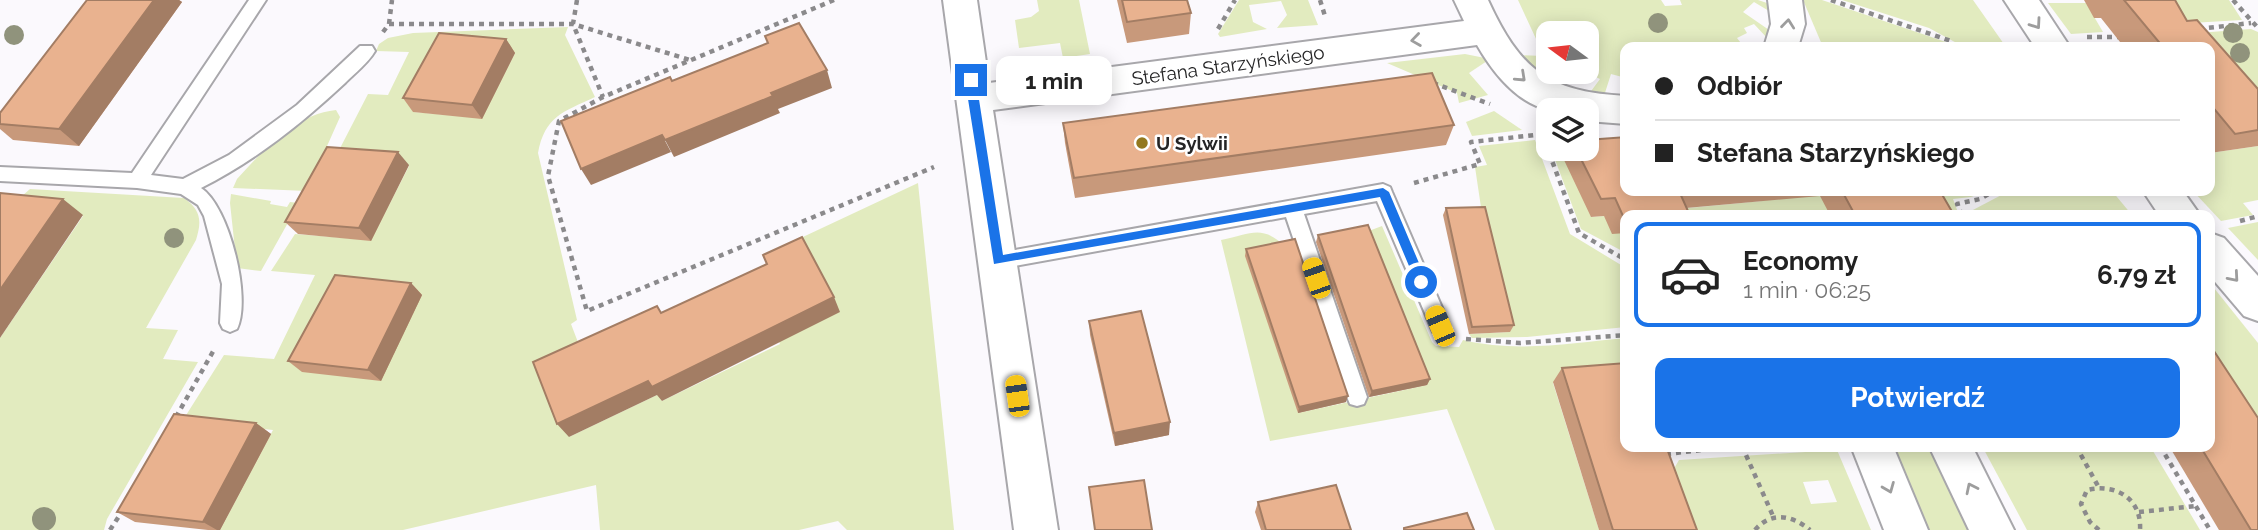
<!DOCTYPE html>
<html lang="pl">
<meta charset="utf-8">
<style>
:root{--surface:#fff;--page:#f2f2f2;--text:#222;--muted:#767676;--line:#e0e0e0;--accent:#1a73e8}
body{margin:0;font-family:Raleway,sans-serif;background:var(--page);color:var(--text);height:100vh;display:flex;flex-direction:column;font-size:26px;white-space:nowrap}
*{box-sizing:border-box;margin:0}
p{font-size:23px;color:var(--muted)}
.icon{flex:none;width:38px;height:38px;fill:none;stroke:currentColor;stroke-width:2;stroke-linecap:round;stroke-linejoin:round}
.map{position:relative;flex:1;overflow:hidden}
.drawer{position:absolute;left:1620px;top:210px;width:595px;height:242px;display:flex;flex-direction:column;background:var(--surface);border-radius:14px;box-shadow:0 4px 18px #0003}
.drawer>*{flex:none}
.top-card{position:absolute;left:1620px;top:42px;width:595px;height:154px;border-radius:14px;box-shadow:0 4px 18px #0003;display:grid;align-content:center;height:154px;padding:0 35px;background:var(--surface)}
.needle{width:46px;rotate:285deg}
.tools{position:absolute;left:1536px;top:21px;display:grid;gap:14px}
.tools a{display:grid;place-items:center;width:63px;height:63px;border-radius:14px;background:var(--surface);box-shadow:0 4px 18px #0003;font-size:35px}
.end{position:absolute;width:32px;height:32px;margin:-16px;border:9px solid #1a73e8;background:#fff;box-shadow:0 0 0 4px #fff}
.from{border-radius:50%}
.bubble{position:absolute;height:49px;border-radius:14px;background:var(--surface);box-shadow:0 4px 18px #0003;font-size:23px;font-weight:700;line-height:49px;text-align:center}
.car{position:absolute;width:21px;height:42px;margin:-21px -10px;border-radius:9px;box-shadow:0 0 5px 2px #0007;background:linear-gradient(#f5c518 24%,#345 0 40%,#f5c518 0 76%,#345 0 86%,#f5c518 0)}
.top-card b{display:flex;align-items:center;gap:24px;height:66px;font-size:26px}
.top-card b+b{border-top:2px solid var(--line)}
.top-card i{width:18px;height:18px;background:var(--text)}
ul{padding:12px 0 0;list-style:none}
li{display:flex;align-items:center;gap:21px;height:105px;margin:0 14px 10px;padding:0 21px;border:4px solid transparent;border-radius:14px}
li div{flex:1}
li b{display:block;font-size:26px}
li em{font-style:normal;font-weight:700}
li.on{border-color:var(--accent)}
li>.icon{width:63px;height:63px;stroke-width:1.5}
.primary-button{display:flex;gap:14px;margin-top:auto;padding:14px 35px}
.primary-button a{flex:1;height:80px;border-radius:14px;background:var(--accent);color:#fff;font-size:28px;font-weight:700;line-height:80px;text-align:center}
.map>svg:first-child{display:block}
.green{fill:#e2ebbf;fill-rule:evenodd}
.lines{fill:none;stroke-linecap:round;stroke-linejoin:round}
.service-casing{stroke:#a8a7ab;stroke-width:4}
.minor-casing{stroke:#a8a7ab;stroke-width:4}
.path{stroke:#8b8a8c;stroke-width:4.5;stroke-dasharray:5 5;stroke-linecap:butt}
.service{fill:#fff;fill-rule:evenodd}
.minor{fill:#fff;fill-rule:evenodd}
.tree{fill:#90937c}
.wall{fill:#c8997b}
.shaded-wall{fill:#a37d64}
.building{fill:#e9b28f;stroke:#a37d64;stroke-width:2}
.oneway{stroke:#9d9d9d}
.route{fill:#1a73e8}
.poi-dot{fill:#93781e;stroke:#fff;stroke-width:2.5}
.labels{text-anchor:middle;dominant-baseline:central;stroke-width:5;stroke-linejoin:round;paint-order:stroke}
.street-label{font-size:19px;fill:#252526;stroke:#fff}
.poi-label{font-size:19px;font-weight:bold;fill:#252526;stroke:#fff;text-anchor:start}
</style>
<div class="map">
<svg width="2258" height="530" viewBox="0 0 2258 530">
<rect width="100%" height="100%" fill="#fbf9fd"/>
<g class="green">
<polygon points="1037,0 1079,0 1090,54 1063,58 1060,43 1019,48 1015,20 1031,17 1039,11"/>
<polygon points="1239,0 1308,0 1318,25 1277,28 1287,15 1281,1 1249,5 1253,22 1267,29 1220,37 1218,34"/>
<polygon points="1518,0 1661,0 1665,6 1682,5 1680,0 1758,0 1773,5 1774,14 1754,2 1743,12 1772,32 1768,39 1754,24 1744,28 1747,33 1737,38 1744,47 1734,47 1731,44 1719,47 1626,47 1626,78 1611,74 1603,99 1586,98 1600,79 1585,72 1581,76 1573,72 1587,72 1587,33 1549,33 1549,68 1533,78 1514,55 1544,56"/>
<polygon points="1803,0 1822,0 1949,43 1953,47 1823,47"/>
<polygon points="1842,0 1973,0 2006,47 1964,47 1929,28"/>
<polygon points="2141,0 2229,0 2242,20 2157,25"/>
<polygon points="2048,3 2086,3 2103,32 2071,34"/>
<path d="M568 27 565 35 595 97C563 112 545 116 538 153L577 320 571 324 584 358 569 437 659 394 662 401 780 344 777 336 773 251 918 183 954 530H847L838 521 799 530H600L596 485 403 530H220L273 430 183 420 224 355 274 359 315 275 271 271 295 234 371 240 409 166 336 156 368 94 388 95 409 52 376 51 379 44 388 38 413 33ZM515 53 482 118 414 112Z"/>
<polygon points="2251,29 2258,32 2258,138 2210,47 2170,35"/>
<polygon points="1465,54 1490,59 1469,73 1488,95 1459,103 1457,93 1387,63"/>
<path d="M336 110 340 117 307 191 233 188 237 179C265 149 293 115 336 110Z"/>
<polygon points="1494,111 1522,130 1472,136 1466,122"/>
<polygon points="1587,136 1596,144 1591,217 1604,216 1626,233 1626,253 1581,229 1551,149 1587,149"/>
<polygon points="1535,140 1570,234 1626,268 1626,327 1527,337 1472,338 1469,334 1509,332 1482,214 1475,167 1487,165 1479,146"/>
<polygon points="2258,146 2258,200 2243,203 2253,215 2221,221 2193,191 2210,191 2210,153"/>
<path d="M30 189 184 198C201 210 202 221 196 240L146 328 178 330 163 359 198 362 107 519 104 530H0V338L83 216 13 204Z"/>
<polygon points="1800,191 1988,191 1971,197 1953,199 1959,215 1670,215 1667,210 1762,201"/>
<polygon points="2009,191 2112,191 2132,215 1972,215 1971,211"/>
<polygon points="231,194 271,201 270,204 287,207 290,202 299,203 261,271 237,268 230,203"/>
<polygon points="2258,222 2258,260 2228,228"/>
<path d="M1382 226 1432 342 1436 346 1459 347 1463 340C1517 353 1571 343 1626 338V376L1553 383 1599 530H1495L1447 409 1270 441 1221 240C1252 234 1261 224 1286 247L1298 413 1427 385 1366 232Z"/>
<polygon points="2210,283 2258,343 2258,435 2210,394"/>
<polygon points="1889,446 1941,446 1981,530 1926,530"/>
<polygon points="1982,446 2150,446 2200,530 2027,530"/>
<path d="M1837 450 1871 530H1692L1672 472 1679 460ZM1828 480 1837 502 1811 504 1803 482Z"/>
</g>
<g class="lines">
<defs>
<g id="service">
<path d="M249 0H266L151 175 183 179 229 155 297 105 360 46H372L375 51C368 63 355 73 345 83 301 124 255 161 201 188 229 206 252 298 237 329L230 332 223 329 220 323 222 284 204 216 198 205 181 194 137 188 0 181V167L132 173Z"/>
<polygon points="1383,184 1390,187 1392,192 1450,326 1447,332 1440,335 1433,332 1377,201 1304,214 1367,397 1364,404 1357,406 1350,404 1347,397 1286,217 998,269 991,267 988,261 991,255 998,253"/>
</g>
<g id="minor">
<path d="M943 0H977L989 83 1464 21 1454 0H1488C1520 70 1548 92 1626 96V124L1587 121V110C1575 110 1560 112 1549 110 1516 103 1492 71 1477 45L993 110 1058 530H1014Z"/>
<polygon points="1768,0 1802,0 1805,24 1798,47 1764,47 1771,24"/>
<polygon points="2004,0 2039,0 2070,47 2035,47"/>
<polygon points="2143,191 2183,191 2200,215 2159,215"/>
<polygon points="2210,233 2224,238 2258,276 2258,321 2244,316 2210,276"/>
<polygon points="1851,446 1893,446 1928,530 1884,530"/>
<polygon points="1929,446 1972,446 2014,530 1969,530"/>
</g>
</defs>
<use href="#service" class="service-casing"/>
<use href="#minor" class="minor-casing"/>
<g class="path">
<polyline points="577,0 573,24 603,97"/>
<polyline points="834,0 603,97 559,121 548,176 587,311 934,167"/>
<polyline points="1320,0 1325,16"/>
<polyline points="1831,0 1951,41 1956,47"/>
<polyline points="2233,0 2258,28"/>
<polyline points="389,24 392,0"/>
<polyline points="1218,29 1235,0"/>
<polyline points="2199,29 2251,23"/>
<polyline points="383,32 389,24 573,24 690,60"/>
<polyline points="2087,37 2120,37"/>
<polyline points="1433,83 1490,104"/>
<polyline points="1542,134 1579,233 1626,260"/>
<polyline points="1414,183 1480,164 1471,142 1544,134"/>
<polyline points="1962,215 1957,204 1980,199 1994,191"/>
<polyline points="2240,221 2255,217"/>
<polyline points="1466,339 1520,343 1626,335"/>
<polyline points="176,417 215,348"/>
<polyline points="1742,446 1773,516"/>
<polyline points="2076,446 2098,486"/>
<polyline points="2160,446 2210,530"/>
<polyline points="1666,454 1738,446"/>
<polyline points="2139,512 2196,506"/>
<polyline points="110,530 123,510"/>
<path d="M1755 530C1771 511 1792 515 1810 530"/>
<path d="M2099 530 2090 522 2081 504 2087 490C2116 483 2142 499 2140 530"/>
</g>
<use href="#service" class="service"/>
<use href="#minor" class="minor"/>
</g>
<g class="tree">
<circle cx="1658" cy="23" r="10"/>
<circle cx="2233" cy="33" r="10"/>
<circle cx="14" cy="35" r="10"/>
<circle cx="2240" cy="53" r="10"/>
<circle cx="174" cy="238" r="10"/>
<circle cx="44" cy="519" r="12"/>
</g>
<g class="wall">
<polygon points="87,0 179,0 182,2 79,146 13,140 0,129 0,113"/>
<polygon points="1117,0 1187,0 1191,13 1189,34 1127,43"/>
<polygon points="2084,0 2175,0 2187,21 2258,89 2258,146 2210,153 2210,47 2124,47 2101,18 2094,18"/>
<polygon points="506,39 515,53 482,119 413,112 403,98"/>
<polygon points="1063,123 1454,125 1446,145 1075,198 1065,143"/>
<polygon points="1569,149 1587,149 1626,191 1940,191 1954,215 1830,215 1820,196 1686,208 1688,211 1685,215 1626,215 1626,233 1612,234 1604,216 1591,217 1564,160"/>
<polygon points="409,165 371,241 298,234 285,222"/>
<polygon points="1446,208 1514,325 1510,332 1469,334 1443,215"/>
<polygon points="1318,235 1430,379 1427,385 1369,397 1316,242"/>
<polygon points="1246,249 1346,402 1298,413 1245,256"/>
<polygon points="411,283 422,295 381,381 302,372 288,361"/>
<polygon points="1089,321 1169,435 1115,446 1090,335"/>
<polygon points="1562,368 1697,530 1599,530 1553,382"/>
<polygon points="256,423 271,434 220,530 208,530 135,522 117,512"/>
<polygon points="2169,446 2210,446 2258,530 2219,530"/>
<polygon points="1258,502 1351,530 1261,530 1255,512"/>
</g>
<g class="shaded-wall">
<polygon points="154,0 179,0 182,2 79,146 59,129"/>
<polygon points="506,39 515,53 482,119 472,105"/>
<polygon points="827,70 832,88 778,109 780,113 674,157 665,140 771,93"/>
<polygon points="662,135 671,152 591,185 581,169"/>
<polygon points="398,152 409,165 371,241 359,228"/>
<polygon points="63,199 83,215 0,338 0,290"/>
<polygon points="411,283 422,295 381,381 368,370"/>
<polygon points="834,297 840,312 662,401 657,395 569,437 557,424 648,381"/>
<polygon points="1430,379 1427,385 1369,397 1372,391"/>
<polygon points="1348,396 1346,402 1298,413 1299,407"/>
<polygon points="1170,422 1169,435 1115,446 1114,433"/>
<polygon points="256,423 271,434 220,530 217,530 203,522"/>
</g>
<g class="building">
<polygon points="87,0 154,0 59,129 0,124 0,113"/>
<polygon points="1122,0 1187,0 1191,13 1127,22"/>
<polygon points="2124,0 2175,0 2187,21 2197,20 2258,89 2258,130 2235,134 2210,104 2210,47 2163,47"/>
<polygon points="799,23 827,70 771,93 773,96 665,140 662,135 581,169 561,121 670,77 672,81 768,43 765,36"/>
<polygon points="439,33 506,39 472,105 403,98"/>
<polygon points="1432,73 1454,125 1074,178 1063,123"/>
<polygon points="1626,137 1626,191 1686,191 1679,191 1688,211 1626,215 1623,216 1615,198 1601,199 1576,149 1587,149 1587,140"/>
<polygon points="327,147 398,152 359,228 285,222"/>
<polygon points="1842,191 1940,191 1954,215 1855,215"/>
<polygon points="0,193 63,199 0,290"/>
<polygon points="1485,207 1514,325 1472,327 1446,208"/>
<polygon points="1368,225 1430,379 1372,391 1318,235"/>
<polygon points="802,237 834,297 652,387 648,381 557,424 533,362 657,306 661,313 767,264 763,255"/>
<polygon points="1295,239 1348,396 1299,407 1246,249"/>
<polygon points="335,275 411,283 368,370 288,361"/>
<polygon points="1141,311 1170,422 1114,433 1089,321"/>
<polygon points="2210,345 2258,418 2258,530 2251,530 2200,446 2210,446"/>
<polygon points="1626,363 1626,446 1666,446 1697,530 1613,530 1562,368"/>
<polygon points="174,414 256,423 203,522 117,512"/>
<polygon points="1144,480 1152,530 1095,530 1089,487"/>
<polygon points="1336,485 1351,530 1266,530 1258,502"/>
<polygon points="1467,513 1474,530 1404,530 1404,528"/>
</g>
<defs><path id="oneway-chevron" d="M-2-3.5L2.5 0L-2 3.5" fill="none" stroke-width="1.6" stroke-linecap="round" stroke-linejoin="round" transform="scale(1.75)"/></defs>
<g class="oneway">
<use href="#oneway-chevron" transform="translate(1788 24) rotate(-84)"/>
<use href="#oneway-chevron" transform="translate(2036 24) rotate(55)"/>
<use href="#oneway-chevron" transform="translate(1416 40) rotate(172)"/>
<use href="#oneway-chevron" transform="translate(1521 77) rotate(43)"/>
<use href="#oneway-chevron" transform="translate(2234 277) rotate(49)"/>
<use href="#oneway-chevron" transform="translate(1889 488) rotate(68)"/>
<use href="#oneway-chevron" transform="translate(1971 488) rotate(-116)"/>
</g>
<polygon class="route" points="971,76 976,80 1003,255 1383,188 1389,192 1427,282 1421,286 1417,285 1380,197 994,264 965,80"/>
<circle class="poi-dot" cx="1142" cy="143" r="7"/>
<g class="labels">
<g class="street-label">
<text transform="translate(1228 65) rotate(-8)">Stefana Starzyńskiego</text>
</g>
<g class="poi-label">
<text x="1156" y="143">U Sylwii</text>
</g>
</g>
</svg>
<div class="tools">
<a><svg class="needle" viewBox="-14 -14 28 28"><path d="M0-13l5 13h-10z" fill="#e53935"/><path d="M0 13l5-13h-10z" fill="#767676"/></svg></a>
<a><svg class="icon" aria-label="layers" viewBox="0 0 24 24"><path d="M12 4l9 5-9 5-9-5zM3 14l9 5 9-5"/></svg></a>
</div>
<i class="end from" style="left:1421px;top:282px"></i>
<i class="end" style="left:971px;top:80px"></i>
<div class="bubble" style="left:996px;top:56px;width:116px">1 min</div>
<i class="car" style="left:1316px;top:278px;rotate:341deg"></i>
<i class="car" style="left:1440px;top:326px;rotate:337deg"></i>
<i class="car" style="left:1017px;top:396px;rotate:352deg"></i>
<div class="top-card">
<b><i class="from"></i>Odbiór</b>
<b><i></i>Stefana Starzyńskiego</b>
</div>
<section class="drawer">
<ul>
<li class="on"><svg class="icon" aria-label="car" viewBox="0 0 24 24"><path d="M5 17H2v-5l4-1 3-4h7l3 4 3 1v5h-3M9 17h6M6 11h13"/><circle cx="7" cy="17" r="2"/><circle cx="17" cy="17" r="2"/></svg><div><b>Economy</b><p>1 min · 06:25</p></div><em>6.79 zł</em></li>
</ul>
<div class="primary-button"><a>Potwierdź</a></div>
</section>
</div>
